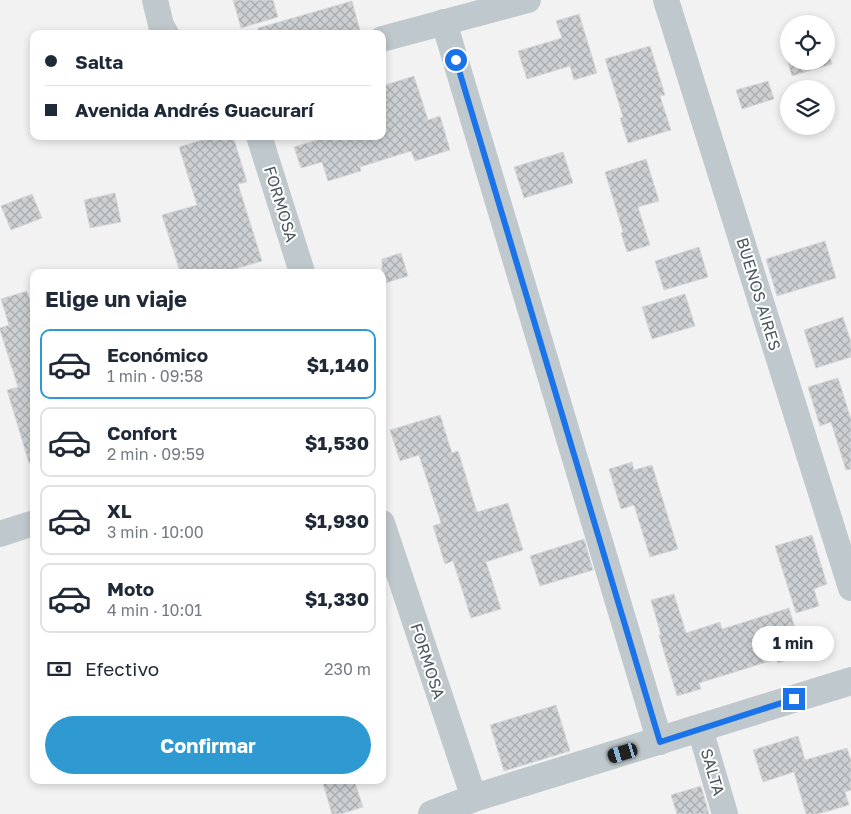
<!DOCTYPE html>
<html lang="es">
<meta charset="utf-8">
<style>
:root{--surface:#fff;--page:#f6f6f7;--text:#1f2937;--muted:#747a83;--line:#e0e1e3;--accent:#2e9ad1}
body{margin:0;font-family:"Golos Text",sans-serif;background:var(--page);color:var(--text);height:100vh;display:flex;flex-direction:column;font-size:19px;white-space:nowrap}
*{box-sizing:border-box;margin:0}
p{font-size:16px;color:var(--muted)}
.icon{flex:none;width:28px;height:28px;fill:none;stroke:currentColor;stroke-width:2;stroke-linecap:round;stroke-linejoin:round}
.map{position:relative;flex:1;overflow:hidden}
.drawer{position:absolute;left:30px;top:269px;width:356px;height:515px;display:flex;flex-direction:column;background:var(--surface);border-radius:10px;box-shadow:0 2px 8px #0003}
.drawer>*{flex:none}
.banner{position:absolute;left:30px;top:30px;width:356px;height:110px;border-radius:10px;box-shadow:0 2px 8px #0003;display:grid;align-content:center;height:110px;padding:0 15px;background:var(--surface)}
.fabs{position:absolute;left:780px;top:15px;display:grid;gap:10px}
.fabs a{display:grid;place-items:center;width:55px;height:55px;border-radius:50%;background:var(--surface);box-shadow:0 2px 8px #0003;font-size:25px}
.end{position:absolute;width:22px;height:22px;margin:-11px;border:6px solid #1a73e8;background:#fff;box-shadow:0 0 0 2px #fff}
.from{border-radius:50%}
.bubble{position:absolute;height:35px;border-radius:18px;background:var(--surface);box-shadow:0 2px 8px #0003;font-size:16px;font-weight:700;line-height:35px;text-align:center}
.car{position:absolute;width:15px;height:30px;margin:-15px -8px;border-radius:6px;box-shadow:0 0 4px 1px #0007;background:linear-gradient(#222 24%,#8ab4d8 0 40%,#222 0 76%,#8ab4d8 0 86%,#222 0)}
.banner b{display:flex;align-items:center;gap:18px;height:48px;font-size:19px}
.banner b+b{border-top:1px solid var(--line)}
.banner i{width:12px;height:12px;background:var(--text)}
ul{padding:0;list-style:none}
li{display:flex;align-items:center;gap:15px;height:70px;margin:0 10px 8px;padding:0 5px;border:2px solid var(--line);border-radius:10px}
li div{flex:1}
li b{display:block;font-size:19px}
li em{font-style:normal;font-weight:700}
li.on{border-color:var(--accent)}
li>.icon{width:45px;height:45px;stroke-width:1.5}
h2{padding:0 15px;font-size:22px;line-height:60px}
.pay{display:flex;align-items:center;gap:12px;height:55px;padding:0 15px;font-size:19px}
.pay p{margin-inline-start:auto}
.action{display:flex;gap:10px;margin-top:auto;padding:10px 15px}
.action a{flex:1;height:58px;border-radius:30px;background:var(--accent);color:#fff;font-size:20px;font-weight:700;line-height:58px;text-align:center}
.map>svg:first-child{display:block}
.building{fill:url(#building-cross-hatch);stroke:#d6d9dc}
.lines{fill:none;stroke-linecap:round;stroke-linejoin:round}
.minor{stroke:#bfc8cc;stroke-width:26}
.tertiary{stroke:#bfc8cc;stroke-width:28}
.route{stroke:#1a73e8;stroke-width:6}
.labels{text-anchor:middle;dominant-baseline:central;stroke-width:4;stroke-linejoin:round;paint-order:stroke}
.street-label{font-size:16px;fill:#4b585d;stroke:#fff}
</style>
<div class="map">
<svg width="851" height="814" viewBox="0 0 851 814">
<defs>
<pattern id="building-cross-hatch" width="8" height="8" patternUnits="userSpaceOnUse" patternTransform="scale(1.25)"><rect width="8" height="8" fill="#ccd0d2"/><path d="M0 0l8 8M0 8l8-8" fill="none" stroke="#a8acae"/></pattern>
</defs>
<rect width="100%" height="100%" fill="#f3f2f2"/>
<g class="building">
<polygon points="233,0 273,0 278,17 241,28"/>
<polygon points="352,1 361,34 258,34 258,28"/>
<polygon points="579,14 597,73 574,80 570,66 527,79 518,51 562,38 556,21"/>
<polygon points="789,41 789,61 826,61 826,46 832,64 792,76 782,43"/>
<polygon points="650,46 665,95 660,96 671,130 628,143 620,118 623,117 605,59"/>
<polygon points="414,76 428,120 440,116 450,150 415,161 411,151 360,167 361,171 328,181 322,162 301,168 294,147 317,140 316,136 382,136 382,86"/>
<polygon points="768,81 774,99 742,109 736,90"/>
<polygon points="216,136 233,136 247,182 238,184 262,261 225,272 180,272 162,215 197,205 179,147"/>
<polygon points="563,152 573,183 524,198 514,167"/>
<polygon points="646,159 659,201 638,207 650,245 627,252 621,233 623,232 605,172"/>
<polygon points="115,193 121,222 90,228 84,200"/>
<polygon points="32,194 42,218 11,230 1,206"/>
<polygon points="825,241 836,278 777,296 766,259"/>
<polygon points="699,247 708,277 664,290 655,261"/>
<polygon points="401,253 408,276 382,284 382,259"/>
<polygon points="27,291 34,312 34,462 29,463 7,390 18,387 0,330 0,328 9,325 1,299"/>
<polygon points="685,294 695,326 652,339 642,307"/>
<polygon points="843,317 851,342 851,357 816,368 804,330"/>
<polygon points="838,378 851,419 851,469 846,470 831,422 820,426 808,387"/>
<polygon points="440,415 452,453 458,451 477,512 508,503 523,550 486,562 501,609 471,618 453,561 445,564 433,526 441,523 419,455 400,461 390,430"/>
<polygon points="632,462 634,470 652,465 678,549 650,557 634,505 621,509 609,469"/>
<polygon points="812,535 827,584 814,589 819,606 796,613 775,546"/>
<polygon points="584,539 593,570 540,586 530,556"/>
<polygon points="674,594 686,633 720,622 722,629 789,608 803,655 778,663 776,659 735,672 699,683 701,689 677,696 659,635 661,635 651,600"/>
<polygon points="556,705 570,751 504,771 490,725"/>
<polygon points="798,736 805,760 847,748 851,761 851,790 845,792 849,805 818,814 806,814 794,772 763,782 753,750"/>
<polygon points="322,780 354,780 363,807 341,814 332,814"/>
<polygon points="701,786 709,814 677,814 671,795"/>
</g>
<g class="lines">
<g class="minor">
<polyline points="155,0 161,25 166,34"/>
<polyline points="666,0 851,588"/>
<polyline points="444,22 660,742"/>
<polyline points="382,39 528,0"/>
<polyline points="259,136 302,272"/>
<polyline points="382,523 474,798"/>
<polyline points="0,534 34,523"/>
<polyline points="700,729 725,814"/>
</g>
<polyline class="tertiary" points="432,814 474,798 851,681"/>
</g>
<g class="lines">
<polyline class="route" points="456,60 660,742 794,699"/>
</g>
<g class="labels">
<g class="street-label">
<text transform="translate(281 204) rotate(73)">FORMOSA</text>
<text transform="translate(759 294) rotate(73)">BUENOS AIRES</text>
<text transform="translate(428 661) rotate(72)">FORMOSA</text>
<text transform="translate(713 772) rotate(74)">SALTA</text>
</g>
</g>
</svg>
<div class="fabs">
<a><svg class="icon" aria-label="locate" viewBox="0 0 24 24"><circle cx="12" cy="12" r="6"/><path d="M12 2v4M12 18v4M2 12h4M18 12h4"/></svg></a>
<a><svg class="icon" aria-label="layers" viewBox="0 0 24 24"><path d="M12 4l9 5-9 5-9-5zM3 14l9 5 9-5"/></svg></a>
</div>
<i class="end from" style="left:456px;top:60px"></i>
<i class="end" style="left:794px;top:699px"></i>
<div class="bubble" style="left:752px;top:626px;width:82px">1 min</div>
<i class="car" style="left:623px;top:753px;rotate:253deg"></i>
<div class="banner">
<b><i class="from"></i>Salta</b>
<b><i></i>Avenida Andrés Guacurarí</b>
</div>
<section class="drawer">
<h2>Elige un viaje</h2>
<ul>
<li class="on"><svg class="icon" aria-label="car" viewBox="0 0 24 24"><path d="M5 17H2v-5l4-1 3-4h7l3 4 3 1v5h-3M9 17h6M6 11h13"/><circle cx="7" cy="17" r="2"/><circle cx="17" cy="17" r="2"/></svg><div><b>Económico</b><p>1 min · 09:58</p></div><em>$1,140</em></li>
<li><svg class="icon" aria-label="car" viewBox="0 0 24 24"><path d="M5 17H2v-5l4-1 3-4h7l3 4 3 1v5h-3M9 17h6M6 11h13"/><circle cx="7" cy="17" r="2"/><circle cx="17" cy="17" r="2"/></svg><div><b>Confort</b><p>2 min · 09:59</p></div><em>$1,530</em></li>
<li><svg class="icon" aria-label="car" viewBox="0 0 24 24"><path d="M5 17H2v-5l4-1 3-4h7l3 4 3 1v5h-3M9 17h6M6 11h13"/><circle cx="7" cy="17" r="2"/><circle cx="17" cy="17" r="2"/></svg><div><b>XL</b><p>3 min · 10:00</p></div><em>$1,930</em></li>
<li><svg class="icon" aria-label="car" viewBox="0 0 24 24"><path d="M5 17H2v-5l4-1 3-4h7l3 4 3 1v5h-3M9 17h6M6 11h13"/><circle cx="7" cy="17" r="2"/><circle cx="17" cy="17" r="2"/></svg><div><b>Moto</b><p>4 min · 10:01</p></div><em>$1,330</em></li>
</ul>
<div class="pay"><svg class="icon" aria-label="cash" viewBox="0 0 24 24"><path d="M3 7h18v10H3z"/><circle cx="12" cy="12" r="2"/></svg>Efectivo<p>230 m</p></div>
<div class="action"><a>Confirmar</a></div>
</section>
</div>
